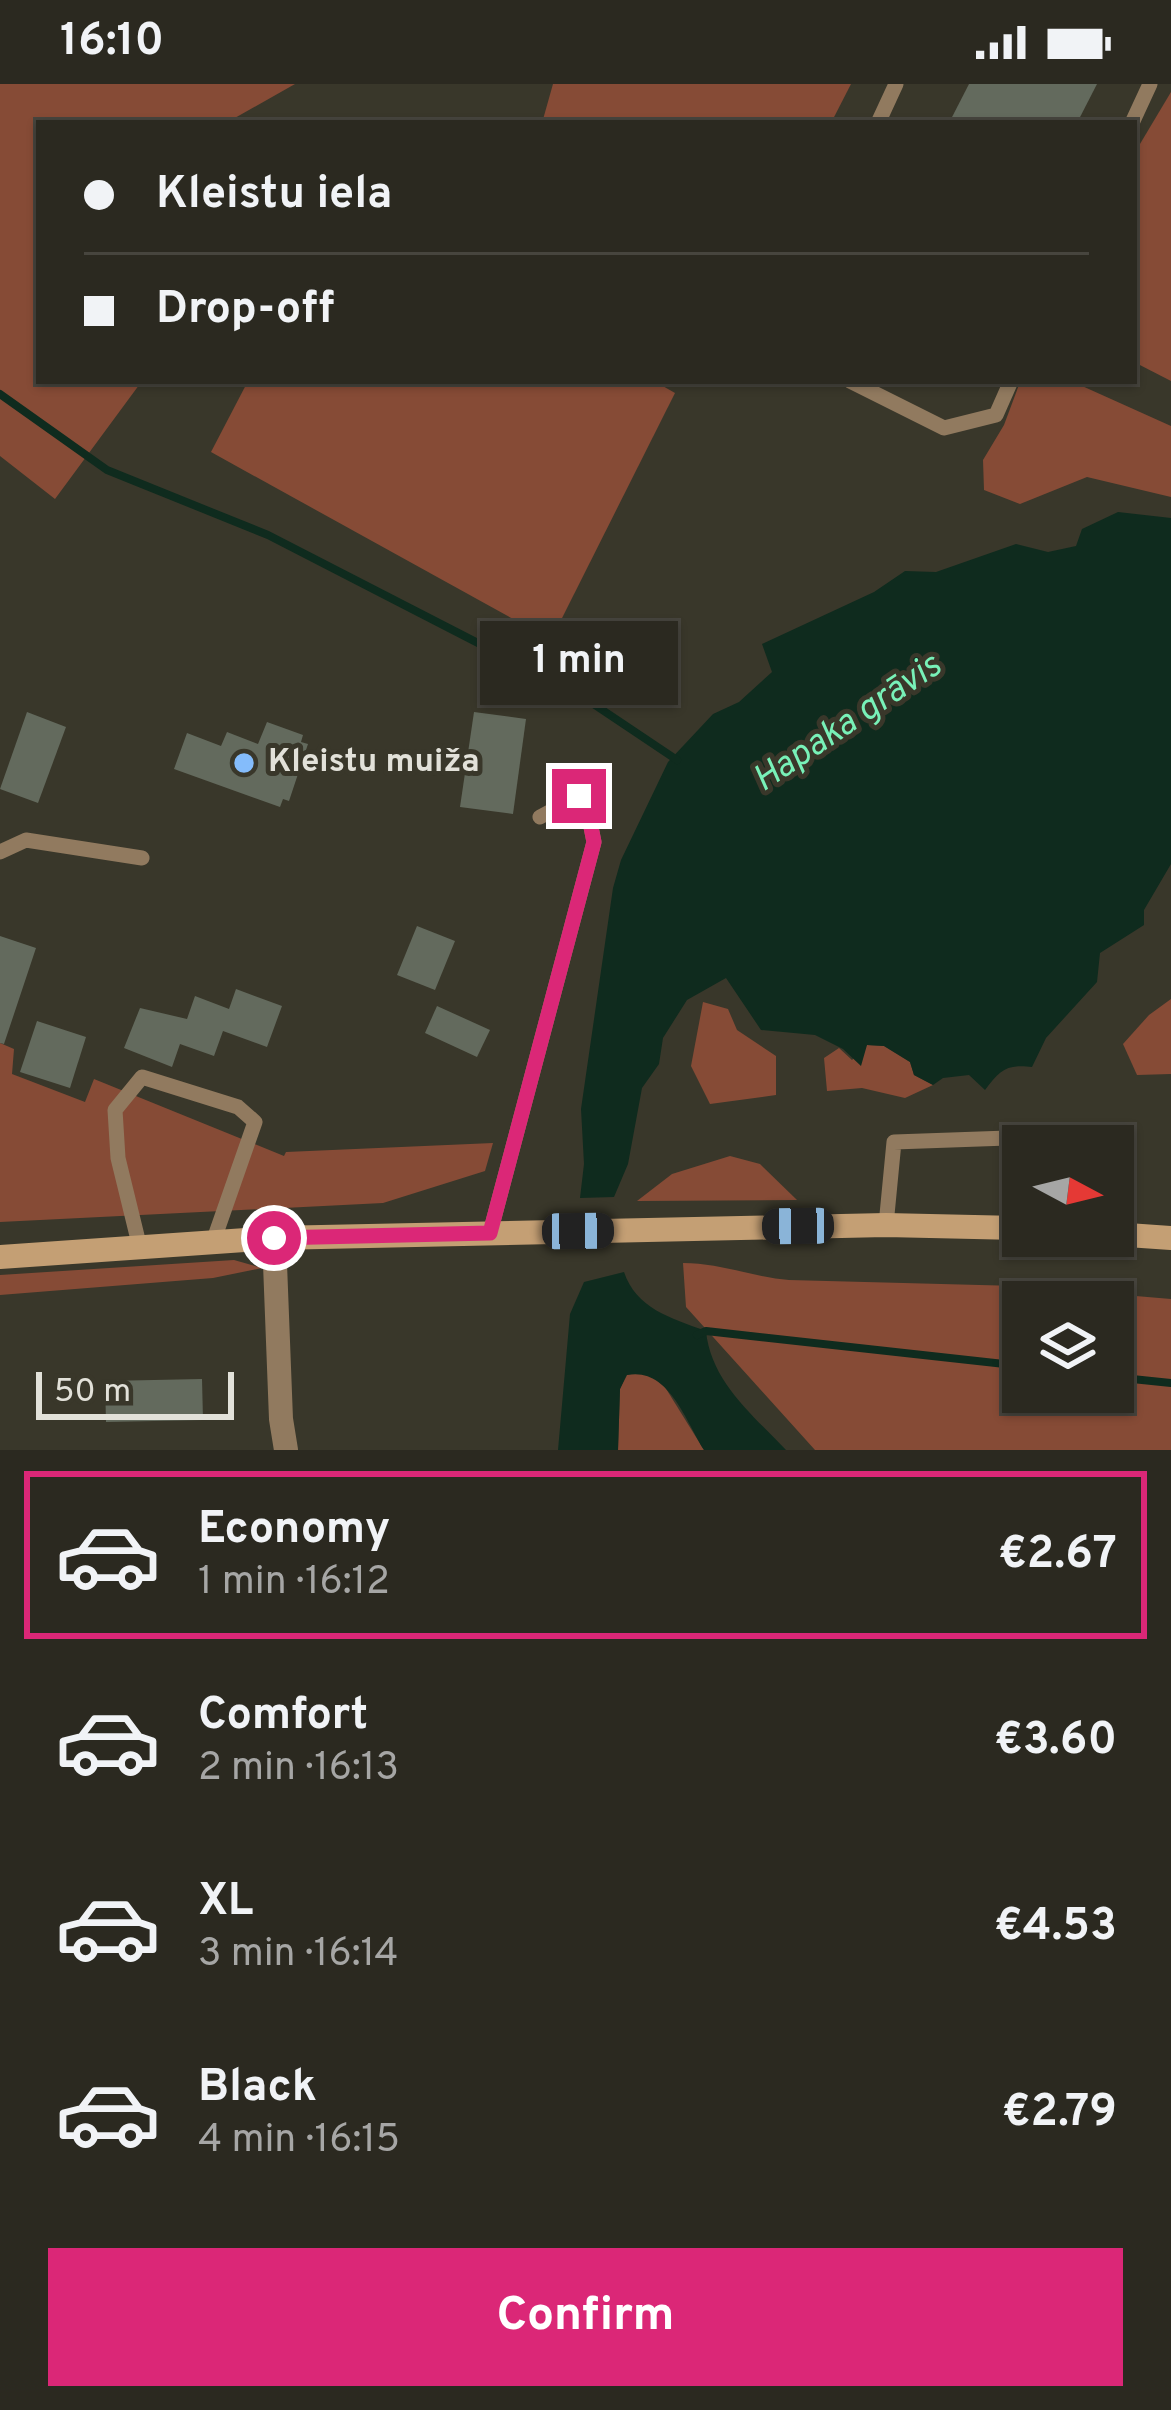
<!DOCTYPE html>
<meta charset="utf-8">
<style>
:root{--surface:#2b2920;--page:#37352d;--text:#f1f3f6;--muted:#a6a6a5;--line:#47453e;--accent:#db2777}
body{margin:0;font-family:Overpass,sans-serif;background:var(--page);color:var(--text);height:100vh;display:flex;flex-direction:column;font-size:45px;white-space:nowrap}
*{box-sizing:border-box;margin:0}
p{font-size:39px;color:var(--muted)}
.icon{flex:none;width:66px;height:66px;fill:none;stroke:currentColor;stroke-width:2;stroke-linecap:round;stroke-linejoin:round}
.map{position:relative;height:1366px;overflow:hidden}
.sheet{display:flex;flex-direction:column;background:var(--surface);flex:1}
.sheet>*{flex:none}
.guide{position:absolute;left:36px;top:36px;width:1101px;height:264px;border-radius:0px;box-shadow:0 3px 9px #0004,0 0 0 3px var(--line);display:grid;align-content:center;height:264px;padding:0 48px;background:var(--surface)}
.needle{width:78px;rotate:97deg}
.buttons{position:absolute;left:1002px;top:1041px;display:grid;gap:24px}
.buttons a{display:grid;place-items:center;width:132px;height:132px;border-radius:0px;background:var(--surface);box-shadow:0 3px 9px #0004,0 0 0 3px var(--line);font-size:60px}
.scale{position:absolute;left:36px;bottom:30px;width:198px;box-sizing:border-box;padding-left:12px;border:6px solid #e2e1d9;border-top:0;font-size:33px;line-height:42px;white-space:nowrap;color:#e2e1d9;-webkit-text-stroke:9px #39372a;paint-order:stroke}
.end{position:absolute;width:54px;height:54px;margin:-27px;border:15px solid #db2777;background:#fff;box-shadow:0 0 0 6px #fff}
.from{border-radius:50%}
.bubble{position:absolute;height:84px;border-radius:0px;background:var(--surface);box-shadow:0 3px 9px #0004,0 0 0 3px var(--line);font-size:39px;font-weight:700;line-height:84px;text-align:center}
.car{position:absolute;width:36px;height:72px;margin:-36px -18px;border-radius:15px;box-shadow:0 0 9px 3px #0007;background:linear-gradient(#222 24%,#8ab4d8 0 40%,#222 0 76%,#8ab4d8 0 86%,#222 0)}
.guide b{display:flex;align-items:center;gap:42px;height:114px;font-size:45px}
.guide b+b{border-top:3px solid var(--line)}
.guide i{width:30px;height:30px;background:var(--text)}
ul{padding:21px 0 0;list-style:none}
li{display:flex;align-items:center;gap:36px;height:168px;margin:0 24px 18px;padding:0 24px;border:6px solid transparent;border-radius:0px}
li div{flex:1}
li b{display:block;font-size:45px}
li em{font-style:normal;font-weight:700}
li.selected{border-color:var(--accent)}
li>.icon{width:108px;height:108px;stroke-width:1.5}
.cta{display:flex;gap:24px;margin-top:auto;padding:24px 48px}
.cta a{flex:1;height:138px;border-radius:0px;background:var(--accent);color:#fff;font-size:48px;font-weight:700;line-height:138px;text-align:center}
.status{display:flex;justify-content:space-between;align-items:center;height:84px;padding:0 60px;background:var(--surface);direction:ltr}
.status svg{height:33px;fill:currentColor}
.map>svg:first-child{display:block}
.green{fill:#864b36;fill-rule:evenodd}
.water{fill:#0f2b1e}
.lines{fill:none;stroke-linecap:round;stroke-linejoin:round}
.stream{stroke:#0f2b1e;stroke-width:8}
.building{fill:#636a5d}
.lane{stroke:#917a5f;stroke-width:15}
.street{stroke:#917a5f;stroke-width:24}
.secondary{stroke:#c49f74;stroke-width:24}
.route{stroke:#db2777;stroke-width:15}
.poi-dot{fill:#84bcfb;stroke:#39372a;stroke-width:4.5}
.labels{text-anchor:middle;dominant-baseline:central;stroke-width:10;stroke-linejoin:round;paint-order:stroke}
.poi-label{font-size:33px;font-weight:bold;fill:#e2e1d9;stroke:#39372a;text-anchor:start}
.water-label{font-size:36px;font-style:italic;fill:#78f1b8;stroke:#39372a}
</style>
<div class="status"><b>16:10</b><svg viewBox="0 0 49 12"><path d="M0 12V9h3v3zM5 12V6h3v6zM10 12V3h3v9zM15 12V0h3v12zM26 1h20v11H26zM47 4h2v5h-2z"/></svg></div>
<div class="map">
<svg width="1171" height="1366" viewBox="0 0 1171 1366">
<rect width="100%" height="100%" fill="#39372a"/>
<g class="green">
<polygon points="0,0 295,0 226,39 39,39 39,297 142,297 55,415 0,372"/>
<polygon points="553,0 851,0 831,39 542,39"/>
<polygon points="1171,8 1171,297 1134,278 1134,70"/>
<polygon points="248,297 654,297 675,309 551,556 211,368"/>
<polygon points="1071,297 1171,342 1171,413 1087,393 1020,420 984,406 983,376 1004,341 1020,298"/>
<polygon points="1171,915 1171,990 1137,991 1123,960 1149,931"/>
<polygon points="703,918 728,925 737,946 776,972 776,1011 710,1020 691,982"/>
<polygon points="0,959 14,965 12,990 85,1018 94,995 284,1072 286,1068 493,1059 485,1087 383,1119 0,1138"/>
<polygon points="867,961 884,962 910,978 914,991 933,1001 905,1014 862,1004 827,1007 824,974 839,964 852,976"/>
<polygon points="730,1072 760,1080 797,1116 637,1117 672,1090"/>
<polygon points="234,1176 262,1184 213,1194 0,1211 0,1191"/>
<path d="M683 1179C720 1179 753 1193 789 1196L1018 1202 1171 1215V1366H815L686 1223ZM1023 1218H1113V1308H1023Z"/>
<polygon points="642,1288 660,1295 704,1366 618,1366 620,1305 626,1291"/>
</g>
<g class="water">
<path d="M1118 428 1171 434V780L1144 826V841L1100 869 1097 898 1046 954 1032 983C1007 980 1000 986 985 1006L969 991 943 994 933 1001 914 991 910 978 884 962 867 961 861 982 843 965 815 951 761 946 726 894 687 916 663 954 659 980 642 1004 628 1080 614 1113 580 1114 584 1080 581 1025 613 804 621 776 668 678 713 630 739 618 772 588 762 560 874 508 905 487 936 488 1016 460 1048 468 1076 462 1082 445Z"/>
<path d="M624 1188C636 1224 670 1234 706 1247 711 1298 753 1331 786 1366H704C685 1335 668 1283 627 1291L620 1305 618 1366H558L570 1230 584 1198Z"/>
</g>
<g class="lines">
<g class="stream">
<polyline points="0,310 107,386 268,451 583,613 677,676"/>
<polyline points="697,1251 706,1247 1023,1282"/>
<polyline points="1113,1293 1171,1299"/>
</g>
</g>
<g class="building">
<polygon points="969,0 1097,0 1077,39 949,39"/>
<polygon points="27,628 66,643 38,719 0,705"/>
<polygon points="474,628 526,635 513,730 460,723"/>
<polygon points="267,638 303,651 301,658 308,660 289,717 283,715 280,723 174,685 187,649 221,662 227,648 258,660"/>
<polygon points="417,842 455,857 435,906 397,891"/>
<polygon points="0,852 36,864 4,960 0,959"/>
<polygon points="236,905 282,922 267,963 223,947 214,972 180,960 172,983 124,964 140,924 187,935 195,912 229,925"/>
<polygon points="437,922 490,946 477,973 425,949"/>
<polygon points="37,937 86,953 70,1004 20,988"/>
<polygon points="202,1295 203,1336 106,1338 105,1297"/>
</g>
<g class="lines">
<g class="lane">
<polyline points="878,39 896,0"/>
<polyline points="1132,39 1150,0"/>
<polyline points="850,297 944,344 996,331 1011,297"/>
<polyline points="0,768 26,756 142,774"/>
<polyline points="886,1141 894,1058 1008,1054"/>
<polyline points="490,1149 594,758 587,723 579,712 540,733"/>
<polyline points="140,1164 118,1074 115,1026 142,993 238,1023 255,1038 213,1158"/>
</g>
<polyline class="street" points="274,1154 281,1335 286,1366"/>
<g class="secondary">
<polyline points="1113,1150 1171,1154"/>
<polyline points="0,1173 274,1154 886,1141 1023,1144"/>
</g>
</g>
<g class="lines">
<polyline class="route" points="274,1154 490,1149 594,758 587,723 579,712"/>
</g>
<circle class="poi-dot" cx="244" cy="679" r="12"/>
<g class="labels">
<g class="poi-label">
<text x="268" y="679">Kleistu muiža</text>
</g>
<g class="water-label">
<text transform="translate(848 640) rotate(-34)">Hapaka grāvis</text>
</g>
</g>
</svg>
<div class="buttons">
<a><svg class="needle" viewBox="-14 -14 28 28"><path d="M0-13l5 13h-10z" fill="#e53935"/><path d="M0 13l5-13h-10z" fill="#a6a6a5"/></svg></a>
<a><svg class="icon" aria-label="layers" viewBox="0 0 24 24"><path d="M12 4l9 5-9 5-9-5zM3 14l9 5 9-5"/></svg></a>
</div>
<div class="scale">50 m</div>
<i class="end from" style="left:274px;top:1154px"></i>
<i class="end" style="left:579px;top:712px"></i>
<div class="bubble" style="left:480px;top:537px;width:198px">1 min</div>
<i class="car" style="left:798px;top:1142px;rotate:269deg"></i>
<i class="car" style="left:578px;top:1147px;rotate:89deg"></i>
<div class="guide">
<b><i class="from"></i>Kleistu iela</b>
<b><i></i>Drop-off</b>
</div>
</div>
<section class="sheet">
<ul>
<li class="selected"><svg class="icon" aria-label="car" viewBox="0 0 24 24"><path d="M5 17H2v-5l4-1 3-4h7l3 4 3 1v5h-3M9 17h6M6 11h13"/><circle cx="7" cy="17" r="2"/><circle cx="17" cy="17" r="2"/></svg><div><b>Economy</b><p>1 min · 16:12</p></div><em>€2.67</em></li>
<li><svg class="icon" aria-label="car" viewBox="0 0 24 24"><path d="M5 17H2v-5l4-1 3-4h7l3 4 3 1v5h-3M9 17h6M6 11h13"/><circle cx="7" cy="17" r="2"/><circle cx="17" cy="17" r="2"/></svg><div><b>Comfort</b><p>2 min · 16:13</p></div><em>€3.60</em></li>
<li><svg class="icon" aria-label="car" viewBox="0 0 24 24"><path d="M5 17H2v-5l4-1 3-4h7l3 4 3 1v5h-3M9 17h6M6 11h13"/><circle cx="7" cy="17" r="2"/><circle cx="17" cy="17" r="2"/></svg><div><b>XL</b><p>3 min · 16:14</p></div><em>€4.53</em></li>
<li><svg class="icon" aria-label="car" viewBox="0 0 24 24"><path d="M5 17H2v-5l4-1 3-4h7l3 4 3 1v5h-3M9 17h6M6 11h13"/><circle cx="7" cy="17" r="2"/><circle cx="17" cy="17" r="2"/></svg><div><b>Black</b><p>4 min · 16:15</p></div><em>€2.79</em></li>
</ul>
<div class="cta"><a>Confirm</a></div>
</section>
